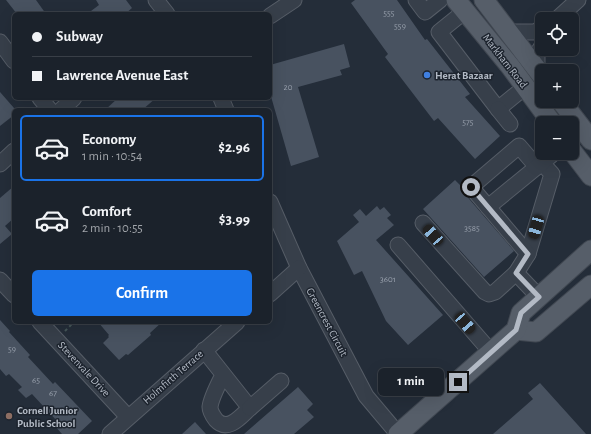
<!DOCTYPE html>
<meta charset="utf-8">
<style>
:root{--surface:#1b222b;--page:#282f37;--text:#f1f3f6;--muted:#a0a4a9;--line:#393f47;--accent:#1a73e8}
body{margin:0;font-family:"Alegreya Sans",sans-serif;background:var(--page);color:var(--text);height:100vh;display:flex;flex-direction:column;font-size:15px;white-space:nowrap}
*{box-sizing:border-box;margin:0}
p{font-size:13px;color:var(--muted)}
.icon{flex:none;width:22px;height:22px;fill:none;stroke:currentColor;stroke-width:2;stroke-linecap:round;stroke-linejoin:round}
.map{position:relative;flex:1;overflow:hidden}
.drawer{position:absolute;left:12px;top:108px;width:260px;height:216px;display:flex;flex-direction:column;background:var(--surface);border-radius:6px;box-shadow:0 4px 16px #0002,0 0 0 1px var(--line)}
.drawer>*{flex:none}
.banner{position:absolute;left:12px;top:12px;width:260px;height:88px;border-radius:6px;box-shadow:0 4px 16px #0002,0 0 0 1px var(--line);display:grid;align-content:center;height:88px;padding:0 20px;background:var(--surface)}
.fabs{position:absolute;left:535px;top:12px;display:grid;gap:8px}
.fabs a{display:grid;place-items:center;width:44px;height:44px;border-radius:6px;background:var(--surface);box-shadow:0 4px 16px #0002,0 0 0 1px var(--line);font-size:20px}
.end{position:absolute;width:18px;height:18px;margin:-9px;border:5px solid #b3bac5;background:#111;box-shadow:0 0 0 2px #111}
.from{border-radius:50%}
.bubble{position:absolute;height:28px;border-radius:6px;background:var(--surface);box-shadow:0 4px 16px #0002,0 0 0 1px var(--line);font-size:13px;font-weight:700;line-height:28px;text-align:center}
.car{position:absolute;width:12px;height:24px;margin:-12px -6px;border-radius:5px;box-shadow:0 0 3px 1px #0007;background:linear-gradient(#222 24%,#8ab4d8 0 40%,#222 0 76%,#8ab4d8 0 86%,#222 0)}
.banner b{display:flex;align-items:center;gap:14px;height:38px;font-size:15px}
.banner b+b{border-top:1px solid var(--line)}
.banner i{width:10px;height:10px;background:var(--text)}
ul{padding:7px 0 0;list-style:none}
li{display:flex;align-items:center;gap:12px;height:66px;margin:0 8px 6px;padding:0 12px;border:2px solid transparent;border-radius:6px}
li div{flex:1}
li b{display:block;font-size:15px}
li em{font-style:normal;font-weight:700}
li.on{border-color:var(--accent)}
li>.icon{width:36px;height:36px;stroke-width:1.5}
.button{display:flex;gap:8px;margin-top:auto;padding:8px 20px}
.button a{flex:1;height:46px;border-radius:6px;background:var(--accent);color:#fff;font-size:16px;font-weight:700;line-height:46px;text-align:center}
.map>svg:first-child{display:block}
.building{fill:#485260}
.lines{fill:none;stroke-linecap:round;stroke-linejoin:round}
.minor-casing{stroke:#565d67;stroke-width:17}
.major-casing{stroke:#414852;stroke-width:21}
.path{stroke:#465759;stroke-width:2;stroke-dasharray:3 3;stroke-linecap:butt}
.minor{stroke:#373f4a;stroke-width:15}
.major{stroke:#565e69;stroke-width:19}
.route{stroke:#b3bac5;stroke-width:5}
.shop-dot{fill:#3f7fe0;stroke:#1d242e;stroke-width:1.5}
.education-dot{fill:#8d6e63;stroke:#1d242e;stroke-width:1.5}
.labels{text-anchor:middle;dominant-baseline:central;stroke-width:3;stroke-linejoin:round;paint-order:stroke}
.number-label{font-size:9px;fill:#98a0ac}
.street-label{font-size:11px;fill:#b3bac5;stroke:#1d242e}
.poi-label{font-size:11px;font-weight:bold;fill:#b3bac5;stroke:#1d242e;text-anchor:start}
</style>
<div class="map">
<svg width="591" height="434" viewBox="0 0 591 434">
<rect width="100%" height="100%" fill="#242d39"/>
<g class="building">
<polygon points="6,0 36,0 46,14 17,14"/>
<polygon points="96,0 126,0 132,8 125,14 87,14 99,5"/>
<polygon points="355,0 397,0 425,40 427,39 470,94 465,97 500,136 475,159 438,118 434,121 385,57 388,54 351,3"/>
<polygon points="344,44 350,67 340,70 342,75 298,87 319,157 291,166 270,93 270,65"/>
<polygon points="0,92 14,108 14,115 0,126"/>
<polygon points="118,98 156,98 142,110 105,110"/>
<polygon points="455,180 462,187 464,193 514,251 484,277 423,209"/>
<polygon points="14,186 14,218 5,226 12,234 0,244 0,198"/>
<polygon points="377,206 380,210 384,207 391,215 387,218 394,225 376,240 443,315 408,345 386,321 362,271 354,275 337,241 359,222 353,215 360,209 366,216"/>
<polygon points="0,320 10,331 9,332 30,355 28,357 53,384 55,382 92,421 78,434 62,434 54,425 57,421 32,394 26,398 18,390 22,387 9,374 6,376 0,369"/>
<polygon points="98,322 162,322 150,333 151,335 128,355 126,354 119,360 103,343 109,337 108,336 109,335"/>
<polygon points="540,383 586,434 493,434 533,399 528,393"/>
<polygon points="298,387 313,404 307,410 314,417 294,434 244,434"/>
<polygon points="195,422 206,434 182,434"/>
</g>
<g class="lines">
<defs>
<g id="minor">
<polyline points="156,0 167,14"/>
<polyline points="416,0 425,12 440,0"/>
<polyline points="465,11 439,32 498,109 525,87"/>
<polyline points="270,16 294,0"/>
<polyline points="557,19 578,0"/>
<polyline points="508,32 535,32 542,28"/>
<polyline points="0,42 14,61"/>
<polyline points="537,69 537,54 542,46"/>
<polyline points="40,98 50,110"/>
<polyline points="221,98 226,110"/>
<polyline points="498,109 510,124"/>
<polyline points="61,110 74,98"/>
<polyline points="0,164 14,151"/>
<polyline points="270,202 299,268 366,396 398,434"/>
<polyline points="488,207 471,187 519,146 537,167"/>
<polyline points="423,223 485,292 489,294 495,292 516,273"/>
<polyline points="398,245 491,352"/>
<polyline points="528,254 552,174 542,163"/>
<polyline points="0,280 14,295"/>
<polyline points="270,294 299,268"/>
<polyline points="539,297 516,273 528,254 488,207 554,153"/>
<polyline points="40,322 128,417"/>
<path d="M204 350 250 408C241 416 228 433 216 420 213 416 210 412 210 407 211 398 219 383 223 375"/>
<polyline points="250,408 281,381"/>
<polyline points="110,434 237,322"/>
</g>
<g id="major">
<polyline points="456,0 510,66 552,123"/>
<polyline points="484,0 542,76"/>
<polyline points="561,101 591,140"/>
<polyline points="572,151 591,176"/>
<polyline points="516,330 536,332 591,285"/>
<polyline points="398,434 516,330 521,313 591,250"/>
</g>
</defs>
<use href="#minor" class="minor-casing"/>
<use href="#major" class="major-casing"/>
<polyline class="path" points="65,331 74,322"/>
<use href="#minor" class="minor"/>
<use href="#major" class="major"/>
</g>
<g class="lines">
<polyline class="route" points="458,382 516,330 521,313 539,297 516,273 528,254 471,187"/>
</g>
<circle class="shop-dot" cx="427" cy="75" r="4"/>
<circle class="education-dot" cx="9" cy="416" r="4"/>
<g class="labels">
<g class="number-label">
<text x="389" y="13">555</text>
<text x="400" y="26">559</text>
<text x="288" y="87">20</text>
<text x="468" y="122">575</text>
<text x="472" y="228">3585</text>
<text x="388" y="279">3601</text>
<text x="12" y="349">59</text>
<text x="36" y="380">65</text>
<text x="53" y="393">67</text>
</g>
<g class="street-label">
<text transform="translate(505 61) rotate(52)">Markham Road</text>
<text transform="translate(327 322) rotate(62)">Greencrest Circuit</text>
<text transform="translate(84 369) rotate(47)">Stevenvale Drive</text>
<text transform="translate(173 377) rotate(-41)">Holmfirth Terrace</text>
</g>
<g class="poi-label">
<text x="435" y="75">Herat Bazaar</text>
<text x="17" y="410">Cornell Junior<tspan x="17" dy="13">Public School</tspan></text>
</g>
</g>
</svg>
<div class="fabs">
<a><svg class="icon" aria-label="locate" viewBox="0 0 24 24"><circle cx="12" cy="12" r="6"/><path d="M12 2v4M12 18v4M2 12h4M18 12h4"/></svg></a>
<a>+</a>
<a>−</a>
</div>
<i class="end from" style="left:471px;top:187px"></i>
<i class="end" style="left:458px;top:382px"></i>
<div class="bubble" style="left:378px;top:368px;width:66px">1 min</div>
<i class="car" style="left:536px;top:227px;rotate:196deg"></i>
<i class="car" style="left:433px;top:235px;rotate:318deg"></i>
<i class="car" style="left:465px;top:323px;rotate:139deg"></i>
<div class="banner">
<b><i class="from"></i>Subway</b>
<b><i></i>Lawrence Avenue East</b>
</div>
<section class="drawer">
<ul>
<li class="on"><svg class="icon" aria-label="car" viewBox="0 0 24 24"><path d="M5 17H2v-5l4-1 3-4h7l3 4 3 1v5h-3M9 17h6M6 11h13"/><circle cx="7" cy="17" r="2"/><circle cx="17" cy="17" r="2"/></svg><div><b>Economy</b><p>1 min · 10:54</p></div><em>$2.96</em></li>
<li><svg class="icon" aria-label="car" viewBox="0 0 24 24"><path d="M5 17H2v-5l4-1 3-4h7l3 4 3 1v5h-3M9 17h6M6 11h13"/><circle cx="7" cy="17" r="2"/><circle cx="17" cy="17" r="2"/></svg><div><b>Comfort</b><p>2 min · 10:55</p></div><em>$3.99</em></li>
</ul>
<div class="button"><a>Confirm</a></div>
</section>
</div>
